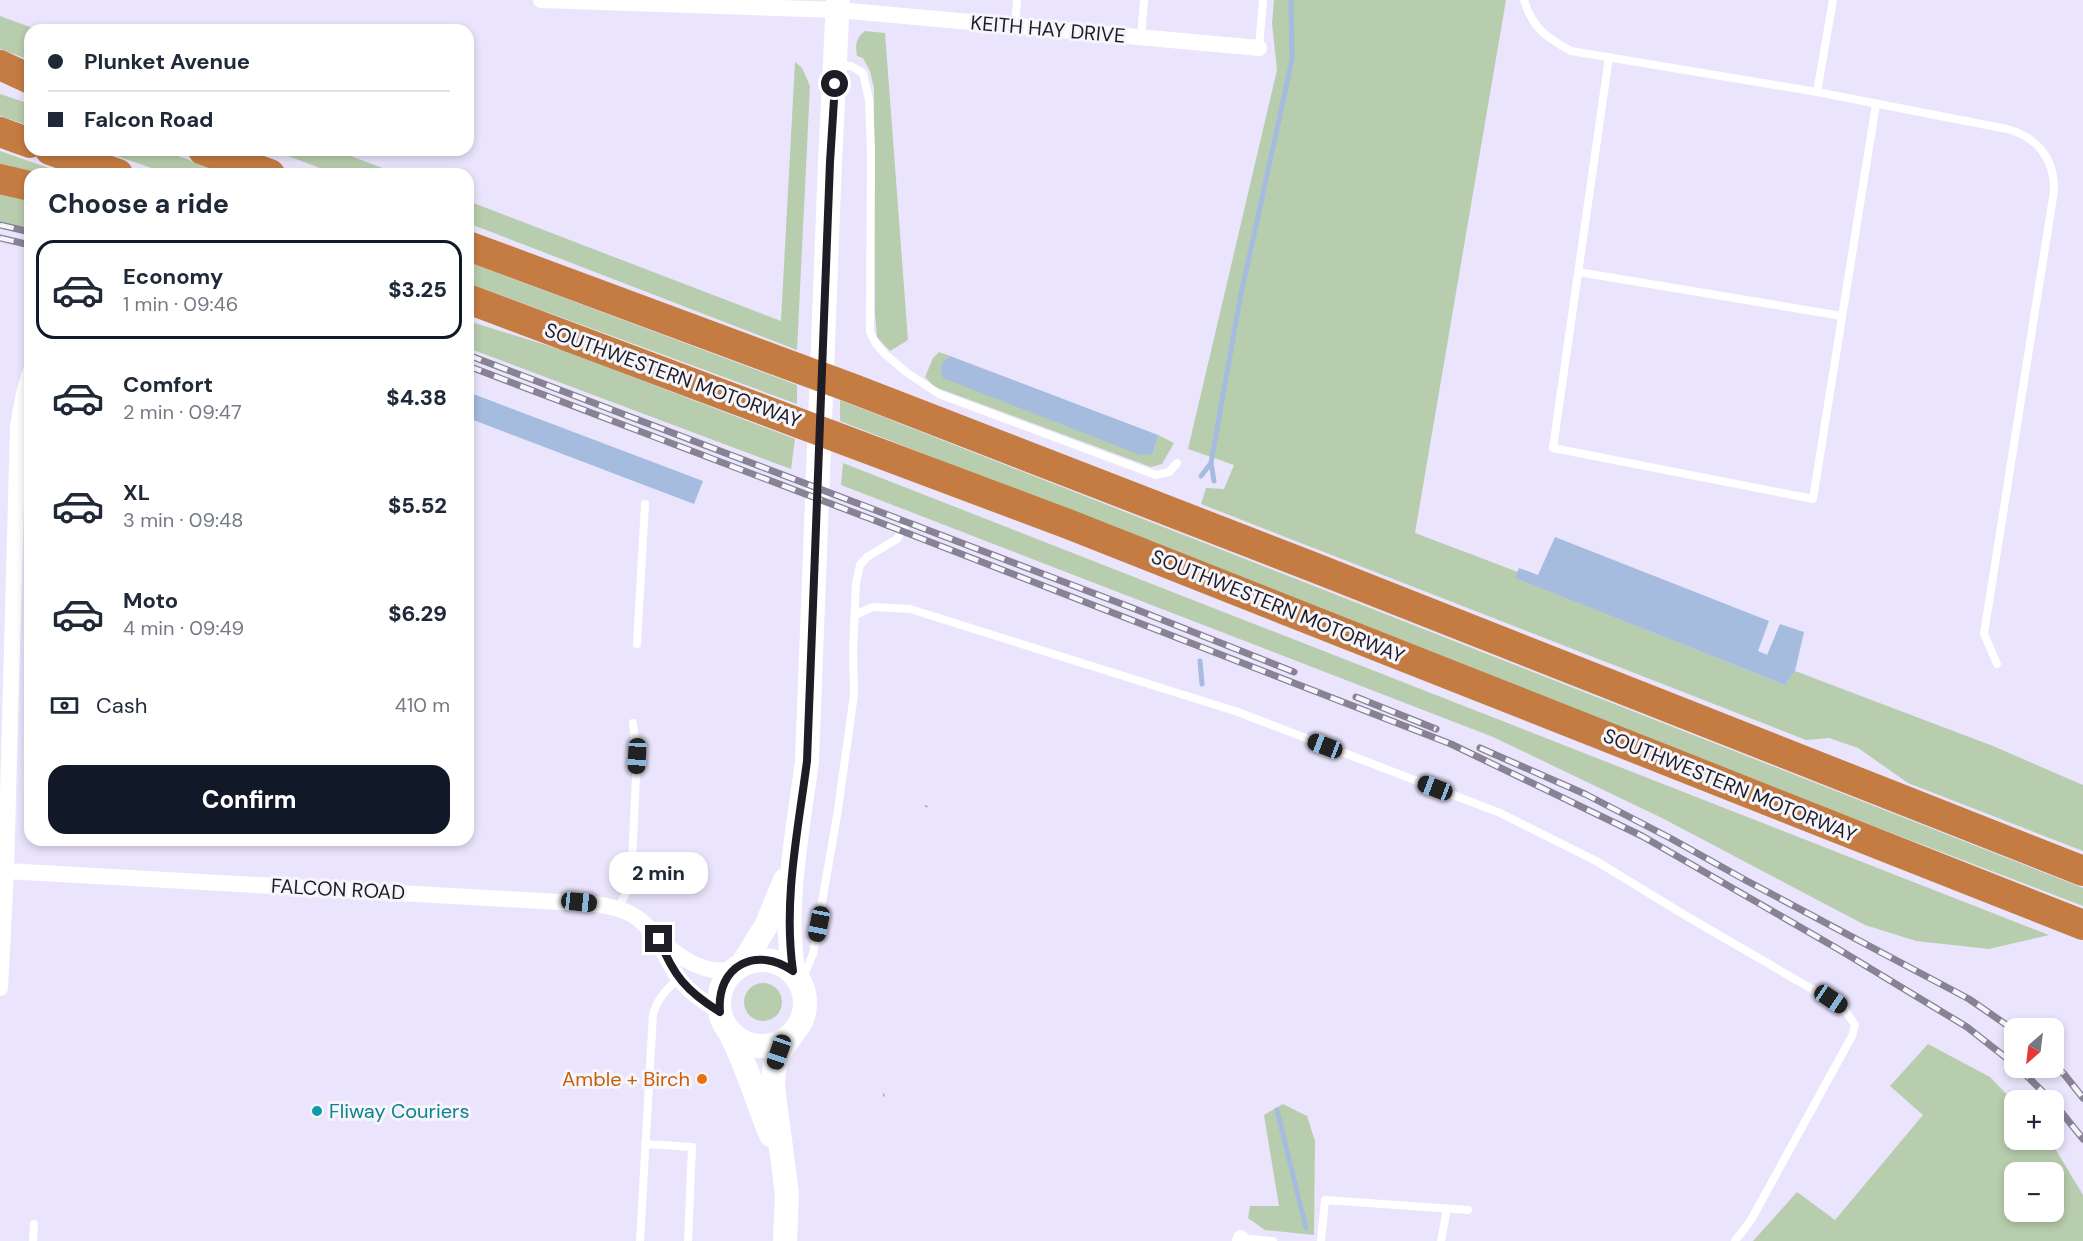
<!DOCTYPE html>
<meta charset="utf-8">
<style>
:root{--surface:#fff;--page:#f6f6f7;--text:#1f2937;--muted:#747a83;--line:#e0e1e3;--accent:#111827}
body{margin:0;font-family:"DM Sans",sans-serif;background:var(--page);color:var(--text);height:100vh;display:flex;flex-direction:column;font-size:22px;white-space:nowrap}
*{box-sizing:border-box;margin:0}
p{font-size:20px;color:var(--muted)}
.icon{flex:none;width:33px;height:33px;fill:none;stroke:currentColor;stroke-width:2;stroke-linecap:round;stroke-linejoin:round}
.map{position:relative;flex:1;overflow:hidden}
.panel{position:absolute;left:24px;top:168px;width:450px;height:678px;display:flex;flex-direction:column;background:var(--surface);border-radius:18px;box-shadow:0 3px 9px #0003}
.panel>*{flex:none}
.guide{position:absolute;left:24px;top:24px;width:450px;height:132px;border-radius:18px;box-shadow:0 3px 9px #0003;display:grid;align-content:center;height:132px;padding:0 24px;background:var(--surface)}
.needle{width:39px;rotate:208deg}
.fabs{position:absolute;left:2004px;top:1018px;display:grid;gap:12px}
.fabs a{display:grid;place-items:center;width:60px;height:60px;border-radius:12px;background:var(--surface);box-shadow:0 3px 9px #0003;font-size:30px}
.end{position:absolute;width:27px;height:27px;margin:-14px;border:8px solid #1f1c26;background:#fff;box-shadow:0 0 0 3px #fff}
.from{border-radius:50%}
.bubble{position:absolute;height:42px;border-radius:18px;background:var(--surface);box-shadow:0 3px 9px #0003;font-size:20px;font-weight:800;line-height:42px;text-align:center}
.car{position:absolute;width:18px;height:36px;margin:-18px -9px;border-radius:8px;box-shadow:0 0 4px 2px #0007;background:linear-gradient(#222 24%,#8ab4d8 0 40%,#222 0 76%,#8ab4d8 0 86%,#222 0)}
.guide b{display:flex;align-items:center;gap:21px;height:57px;font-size:22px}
.guide b+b{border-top:2px solid var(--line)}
.guide i{width:15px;height:15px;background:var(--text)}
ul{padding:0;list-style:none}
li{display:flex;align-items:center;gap:18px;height:99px;margin:0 12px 9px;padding:0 12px;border:3px solid transparent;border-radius:18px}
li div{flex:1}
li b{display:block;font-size:22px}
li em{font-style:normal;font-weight:800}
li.current{border-color:var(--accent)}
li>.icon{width:54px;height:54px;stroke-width:1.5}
h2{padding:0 24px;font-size:27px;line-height:72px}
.pay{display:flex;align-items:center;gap:15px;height:66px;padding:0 24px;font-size:22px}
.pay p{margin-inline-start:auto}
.cta{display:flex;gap:12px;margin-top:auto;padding:12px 24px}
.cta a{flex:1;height:69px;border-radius:18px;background:var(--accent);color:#fff;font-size:24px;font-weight:800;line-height:69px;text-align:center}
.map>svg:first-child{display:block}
.green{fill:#b8cdad;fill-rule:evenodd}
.water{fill:#a5bcdf}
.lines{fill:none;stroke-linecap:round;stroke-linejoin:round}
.stream{stroke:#a5bcdf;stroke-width:5}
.path{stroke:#aca8bb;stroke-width:3;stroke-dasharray:1.5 4.5;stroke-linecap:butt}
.lane{stroke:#fff;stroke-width:8}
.street{stroke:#fff;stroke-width:16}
.secondary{stroke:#fff;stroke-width:24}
.highway{stroke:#c57c42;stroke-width:30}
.rail-casing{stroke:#878394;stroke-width:7}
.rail{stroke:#f6f5fb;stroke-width:4.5;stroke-dasharray:14;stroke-linecap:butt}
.route{stroke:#1f1c26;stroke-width:8}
.food-dot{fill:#e8710a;stroke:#f6f5fb;stroke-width:2}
.culture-dot{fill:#0f9aa8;stroke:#f6f5fb;stroke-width:2}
.labels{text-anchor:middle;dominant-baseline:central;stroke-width:6;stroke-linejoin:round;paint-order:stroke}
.street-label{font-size:20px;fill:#1f1c26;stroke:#f6f5fb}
.food-label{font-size:20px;fill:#c56008;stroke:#f6f5fb;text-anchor:end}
.culture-label{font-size:20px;fill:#0d838f;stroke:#f6f5fb;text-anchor:start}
</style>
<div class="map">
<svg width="2083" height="1241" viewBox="0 0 2083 1241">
<rect width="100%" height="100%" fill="#eae5fc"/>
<g class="green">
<polygon points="1274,0 1506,0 1415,533 1518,572 1516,578 1785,685 1795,671 1993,746 2083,785 2083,851 1908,783 1858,748 1829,738 1806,740 1201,504 1206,488 1224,489 1234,465 1188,449 1277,70 1272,23"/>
<polygon points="0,16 38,30 30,30 30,60 0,49"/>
<path d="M865 31 885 33 908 340 890 351 877 337 875 313 874 88 870 71 863 58 857 56C855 45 856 38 865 31Z"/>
<polygon points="795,62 802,68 810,86 797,350 468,223 468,201 781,321"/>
<polygon points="0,94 30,104 30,126 0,116"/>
<polygon points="99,150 162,150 227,174 169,174"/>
<polygon points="272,150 335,150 398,174 336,174"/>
<polygon points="0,151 66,174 30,174 0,169"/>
<polygon points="0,192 30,199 30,230 0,223"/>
<polygon points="468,262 797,385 797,404 468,283"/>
<polygon points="468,321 565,351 795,439 791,469 468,348"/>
<polygon points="939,352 950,356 942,364 1153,454 1158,435 1174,443 1162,464 1151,467 935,387 925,377 933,358"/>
<polygon points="840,400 2083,888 2083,906 1816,804 840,421"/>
<polygon points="843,463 2049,935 1989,949 1916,941 1865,925 1662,818 1493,737 841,485"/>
<circle cx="763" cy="1002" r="19"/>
<path d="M1928 1044 1990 1077 2014 1102V1140H2050L2083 1195V1241H1753L1797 1192 1835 1220 1923 1115 1890 1086ZM2014 1173H2054V1212H2014Z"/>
<polygon points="1283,1104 1307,1116 1315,1141 1314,1235 1265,1230 1248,1218 1250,1206 1279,1206 1264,1115"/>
</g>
<g class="water">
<polygon points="950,356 1158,435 1153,454 1140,455 943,378 941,371 942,363"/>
<polygon points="468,392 703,481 694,504 468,418"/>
<polygon points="1555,537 1769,621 1758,651 1767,655 1780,624 1804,632 1795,671 1785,685 1515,578 1519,568 1538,575"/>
</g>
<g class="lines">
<g class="stream">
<polyline points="1211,463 1240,299 1292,60 1291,0"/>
<polyline points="1201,476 1211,463 1214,481"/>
<polyline points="1200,661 1202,684"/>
<polyline points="1277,1110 1306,1228"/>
</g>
<g class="path">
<polyline points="926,807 927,804"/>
<polyline points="883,1095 889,1095"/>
</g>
<g class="lane">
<path d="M1524 0C1533 29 1546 37 1571 51L1817 92 2007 129C2037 137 2055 159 2054 191L1984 634 1997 664"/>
<polyline points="1015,26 1017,0"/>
<polyline points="1141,37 1144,0"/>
<polyline points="1259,48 1263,0"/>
<polyline points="1609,57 1553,448 1813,499 1876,104"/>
<polyline points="836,65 851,66 863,73 869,100 871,152 870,332 876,344 885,354 906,372 939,394 1156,475 1169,472 1177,463"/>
<polyline points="1817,92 1833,0"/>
<polyline points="1578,272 1842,316"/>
<polyline points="855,615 873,607 910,609 1238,712 1500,813 1596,861 1688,917 1843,1007 1855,1025 1852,1036 1751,1220 1735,1241"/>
<polyline points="637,644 645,504"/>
<polyline points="618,909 631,883 637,756 633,723"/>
<polyline points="801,982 813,954 838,810 854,694 853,652 856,583 860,565 867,557 897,539 907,522"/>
<polyline points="645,1144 692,1147 688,1241"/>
<polyline points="1241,1238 1273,1241"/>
<polyline points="33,1241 34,1224"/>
<path d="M640 1241 653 1014C658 998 666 990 678 979"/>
<polyline points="1321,1241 1325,1200 1468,1210"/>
<polyline points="1441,1241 1447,1209"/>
</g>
<g class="street">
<polyline points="541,0 838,10 1259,48"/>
<path d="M6 871 596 904C612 907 628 910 640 920 646 925 651 931 657 937 677 956 707 978 736 968"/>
<path d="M659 940C674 978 685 991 720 1012"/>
<polyline points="0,988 6,871 18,426 24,393 30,373"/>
<polyline points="1240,1241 1241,1238"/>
</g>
<g class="secondary">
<circle cx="762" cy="1003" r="43"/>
<polyline points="743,963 766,926 785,880"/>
<path d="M793 971C783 900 798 831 807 761L830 162 838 0"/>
<path d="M729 1031C747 1064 756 1100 771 1135"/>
<path d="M785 1241 787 1194 773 1087C773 1064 777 1054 791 1036"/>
</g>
<g class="highway">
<polyline points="0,65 30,79"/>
<polyline points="0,132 30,143"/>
<polyline points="50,150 118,174"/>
<polyline points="203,150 270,174"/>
<polyline points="0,179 30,186"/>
<polyline points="468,246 854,389 1313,567 2083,871"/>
<polyline points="468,299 1068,524 2083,925"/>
</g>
<defs>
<g id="rail">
<polyline points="0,225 30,232"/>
<polyline points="0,238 30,245"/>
<polyline points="468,355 1135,609 1294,672"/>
<polyline points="468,366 871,519 1451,744 1642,836 1838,949 1967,1027 2014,1064"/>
<polyline points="1356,697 1436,729"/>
<polyline points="1480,748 1585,794 1670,838 1747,881 1969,999 2014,1030"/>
<polyline points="2054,1064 2064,1074 2083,1098"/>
<polyline points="2019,1068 2052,1101"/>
<polyline points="2054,1103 2083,1139"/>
</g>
</defs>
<use href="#rail" class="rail-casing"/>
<use href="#rail" class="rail"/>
</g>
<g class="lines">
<path class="route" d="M659 939C673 975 686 991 720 1012 716 966 756 945 793 971 783 900 798 831 807 761L830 162 835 84"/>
</g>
<circle class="food-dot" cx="702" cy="1079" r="6"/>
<circle class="culture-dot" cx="317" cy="1111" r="6"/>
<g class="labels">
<g class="street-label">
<text transform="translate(1048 29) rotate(5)">KEITH HAY DRIVE</text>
<text transform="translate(673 375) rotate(20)">SOUTHWESTERN MOTORWAY</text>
<text transform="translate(1278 606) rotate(22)">SOUTHWESTERN MOTORWAY</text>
<text transform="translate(1730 785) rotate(22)">SOUTHWESTERN MOTORWAY</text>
<text transform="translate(338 889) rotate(3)">FALCON ROAD</text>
</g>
<g class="food-label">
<text x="690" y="1079">Amble + Birch</text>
</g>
<g class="culture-label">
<text x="329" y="1111">Fliway Couriers</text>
</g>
</g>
</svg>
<div class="fabs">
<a><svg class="needle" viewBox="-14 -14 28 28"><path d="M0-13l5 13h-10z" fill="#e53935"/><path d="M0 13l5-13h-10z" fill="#747a83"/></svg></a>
<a>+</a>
<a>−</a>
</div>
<i class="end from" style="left:835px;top:84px"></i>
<i class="end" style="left:659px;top:939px"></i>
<div class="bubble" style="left:609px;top:852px;width:99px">2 min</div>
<i class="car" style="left:1325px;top:746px;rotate:291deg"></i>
<i class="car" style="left:637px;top:756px;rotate:183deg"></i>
<i class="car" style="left:1435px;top:788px;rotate:291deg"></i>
<i class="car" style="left:579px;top:902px;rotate:96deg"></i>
<i class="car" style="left:819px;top:924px;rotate:191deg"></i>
<i class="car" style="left:1831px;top:999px;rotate:124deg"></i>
<i class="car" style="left:779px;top:1052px;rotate:199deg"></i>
<div class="guide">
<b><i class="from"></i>Plunket Avenue</b>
<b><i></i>Falcon Road</b>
</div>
<section class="panel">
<h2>Choose a ride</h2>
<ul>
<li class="current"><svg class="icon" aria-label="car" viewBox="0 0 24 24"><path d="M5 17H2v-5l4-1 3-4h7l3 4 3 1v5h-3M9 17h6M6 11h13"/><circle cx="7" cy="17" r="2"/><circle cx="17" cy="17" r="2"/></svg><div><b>Economy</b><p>1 min · 09:46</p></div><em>$3.25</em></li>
<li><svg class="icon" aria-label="car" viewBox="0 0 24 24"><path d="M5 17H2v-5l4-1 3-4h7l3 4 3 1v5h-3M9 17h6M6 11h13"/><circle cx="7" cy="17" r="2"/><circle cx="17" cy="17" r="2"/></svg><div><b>Comfort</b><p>2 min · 09:47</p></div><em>$4.38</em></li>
<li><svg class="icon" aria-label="car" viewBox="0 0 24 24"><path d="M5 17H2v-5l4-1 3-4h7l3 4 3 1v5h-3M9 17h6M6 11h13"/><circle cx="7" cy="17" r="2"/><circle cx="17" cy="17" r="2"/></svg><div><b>XL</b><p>3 min · 09:48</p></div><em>$5.52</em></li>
<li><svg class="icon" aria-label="car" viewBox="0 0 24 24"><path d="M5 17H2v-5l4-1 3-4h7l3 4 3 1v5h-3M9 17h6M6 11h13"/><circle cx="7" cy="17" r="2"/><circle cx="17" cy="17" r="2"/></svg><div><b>Moto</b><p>4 min · 09:49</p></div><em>$6.29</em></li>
</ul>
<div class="pay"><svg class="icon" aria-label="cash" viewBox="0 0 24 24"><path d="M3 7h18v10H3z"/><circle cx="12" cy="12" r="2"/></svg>Cash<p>410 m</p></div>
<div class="cta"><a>Confirm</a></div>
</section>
</div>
